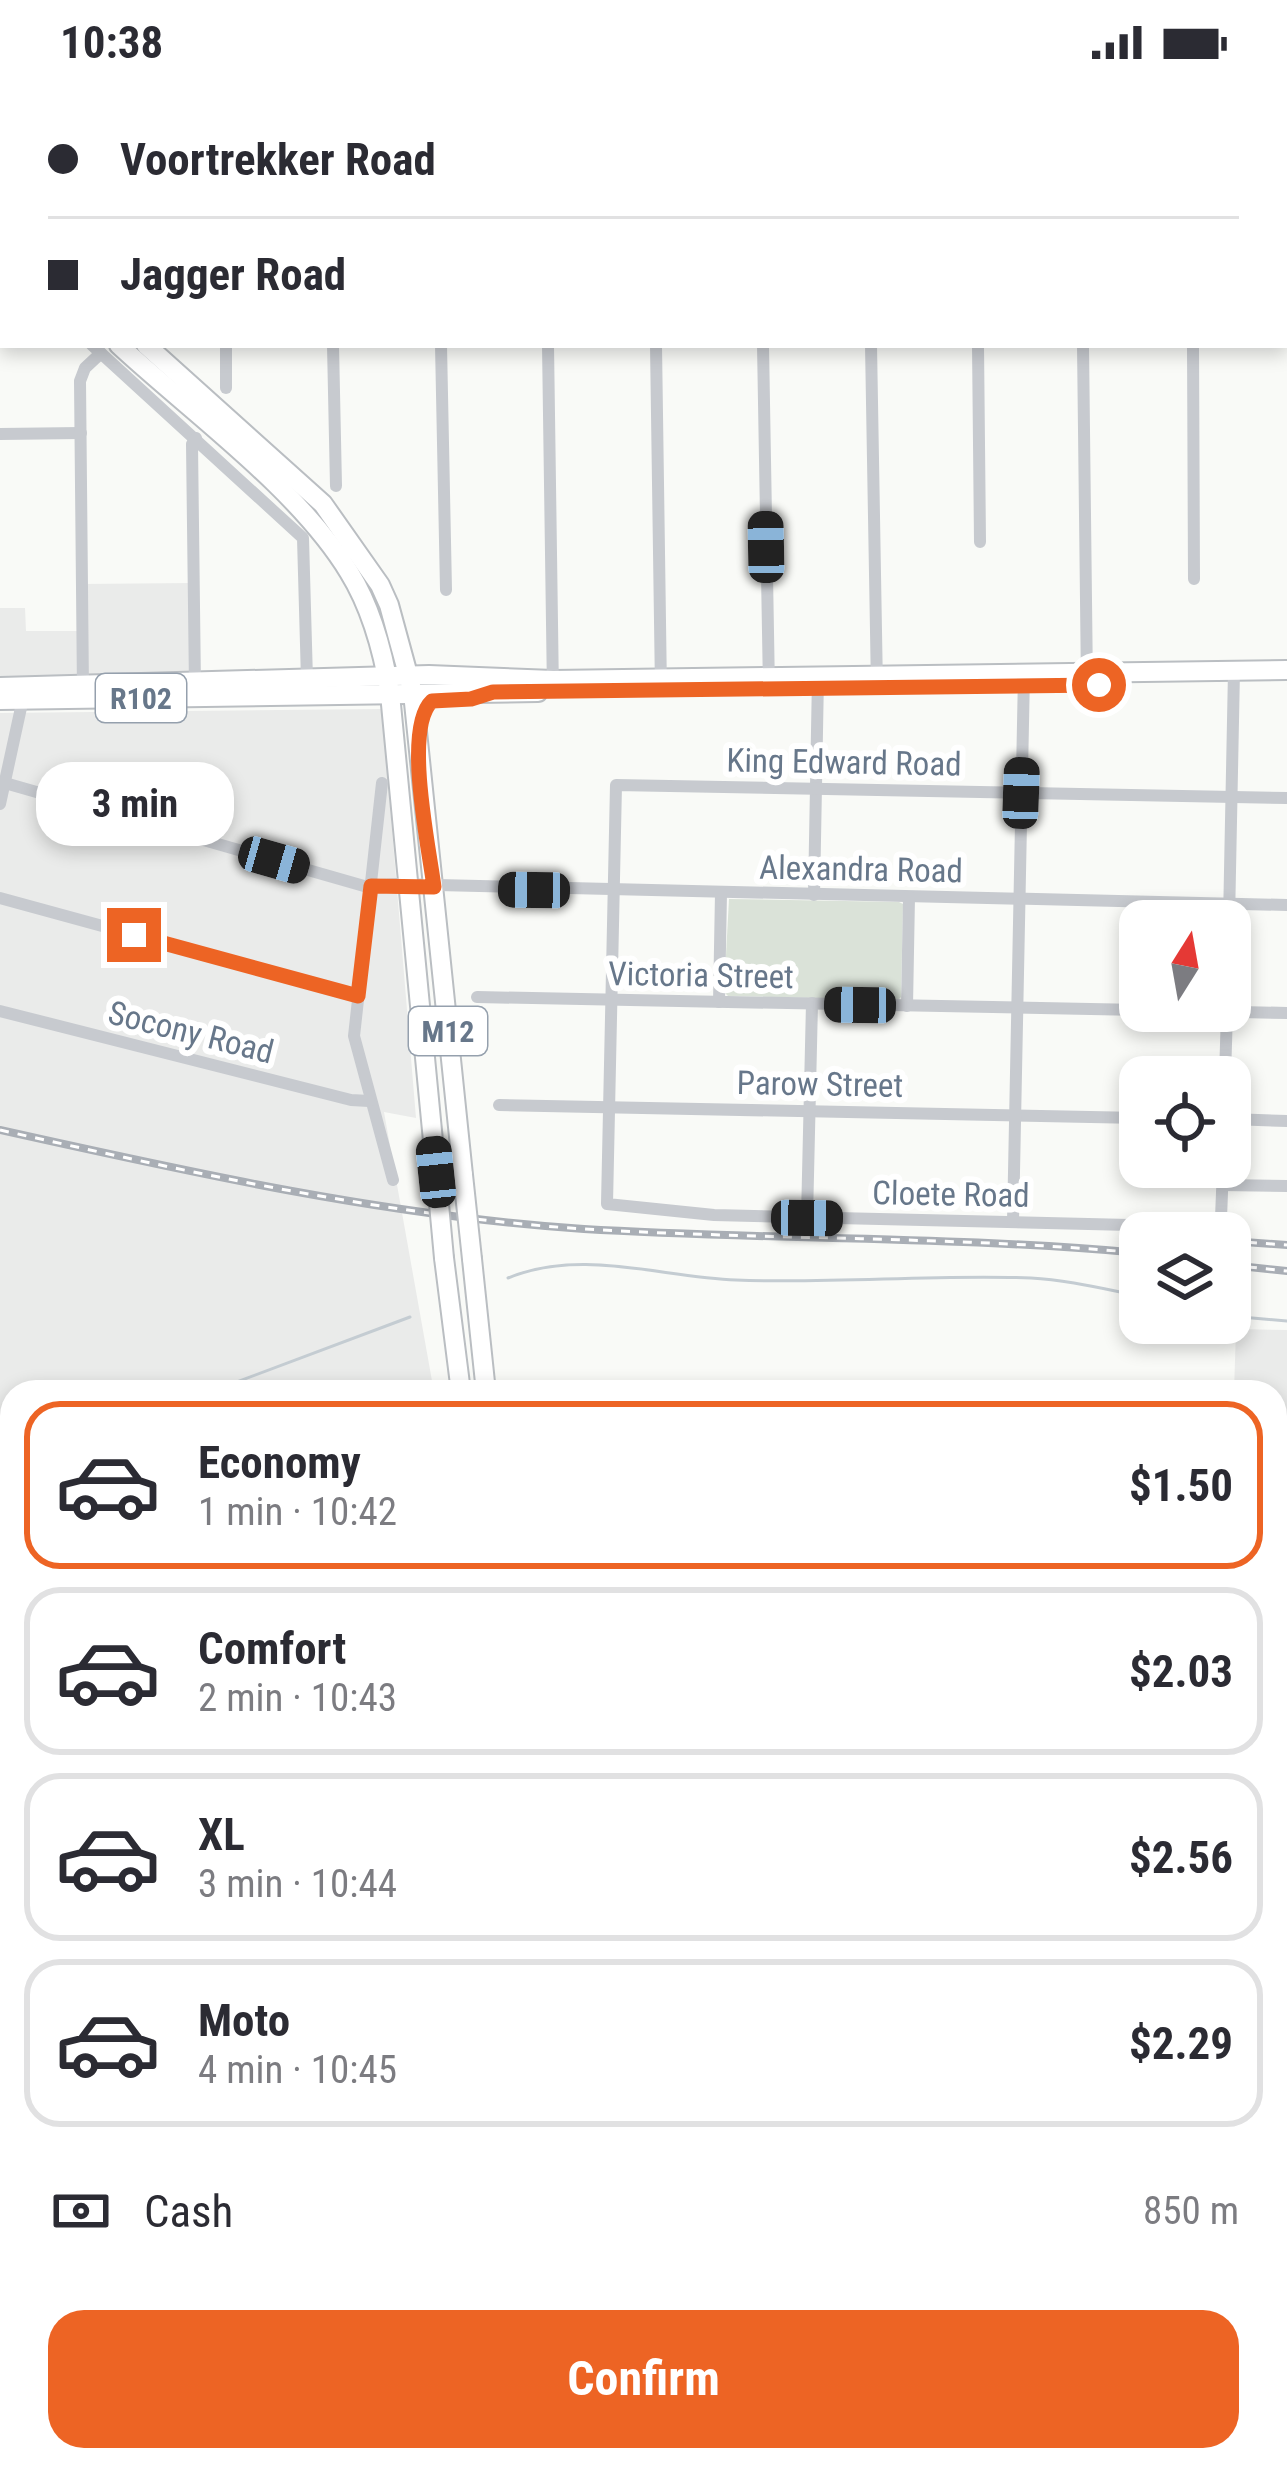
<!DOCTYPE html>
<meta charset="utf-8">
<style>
:root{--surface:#fff;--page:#f2f2f3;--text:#2b2b33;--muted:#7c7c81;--line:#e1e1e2;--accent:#ed6424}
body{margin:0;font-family:"Roboto Condensed",sans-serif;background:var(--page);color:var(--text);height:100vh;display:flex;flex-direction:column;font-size:45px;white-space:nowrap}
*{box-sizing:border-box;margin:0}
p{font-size:39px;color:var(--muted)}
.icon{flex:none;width:66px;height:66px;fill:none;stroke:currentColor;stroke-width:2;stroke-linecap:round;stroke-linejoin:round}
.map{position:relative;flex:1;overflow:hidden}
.details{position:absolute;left:0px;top:1296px;width:1287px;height:1092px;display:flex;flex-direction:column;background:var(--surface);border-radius:36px 36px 0 0;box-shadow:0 6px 18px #0003}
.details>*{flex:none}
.hud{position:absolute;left:0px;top:0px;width:1287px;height:264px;box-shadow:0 6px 18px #0003;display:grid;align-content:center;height:264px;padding:0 48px;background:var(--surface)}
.needle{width:78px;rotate:11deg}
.buttons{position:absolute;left:1119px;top:816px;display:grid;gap:24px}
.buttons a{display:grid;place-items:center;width:132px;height:132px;border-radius:24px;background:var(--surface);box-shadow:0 6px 18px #0003;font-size:60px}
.end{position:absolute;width:54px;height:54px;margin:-27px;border:15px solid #ed6424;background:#fff;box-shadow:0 0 0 6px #fff}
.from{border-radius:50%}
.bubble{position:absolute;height:84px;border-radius:36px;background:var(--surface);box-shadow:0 6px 18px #0003;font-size:39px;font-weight:700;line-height:84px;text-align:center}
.car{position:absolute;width:36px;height:72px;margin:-36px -18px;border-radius:15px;box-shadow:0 0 9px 3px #0007;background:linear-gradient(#222 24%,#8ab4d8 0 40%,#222 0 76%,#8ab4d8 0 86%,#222 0)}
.hud b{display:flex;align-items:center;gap:42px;height:114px;font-size:45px}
.hud b+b{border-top:3px solid var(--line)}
.hud i{width:30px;height:30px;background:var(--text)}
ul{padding:21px 0 0;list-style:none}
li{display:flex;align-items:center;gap:36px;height:168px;margin:0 24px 18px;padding:0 24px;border:6px solid var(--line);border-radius:36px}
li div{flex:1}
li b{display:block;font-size:45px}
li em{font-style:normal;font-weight:700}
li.active{border-color:var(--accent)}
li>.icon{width:108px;height:108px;stroke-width:1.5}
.pay{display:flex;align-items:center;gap:30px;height:132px;padding:0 48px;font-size:45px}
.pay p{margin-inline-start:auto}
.primary-button{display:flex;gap:24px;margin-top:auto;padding:24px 48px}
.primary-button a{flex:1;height:138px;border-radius:36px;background:var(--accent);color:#fff;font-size:48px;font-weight:700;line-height:138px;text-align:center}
.status{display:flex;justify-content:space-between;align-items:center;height:84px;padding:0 60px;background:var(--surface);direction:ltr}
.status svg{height:33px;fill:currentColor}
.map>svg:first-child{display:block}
.built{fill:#eaebea}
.green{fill:#dae2d8}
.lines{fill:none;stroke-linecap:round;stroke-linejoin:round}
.stream{stroke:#c4ccd2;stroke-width:3}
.primary-casing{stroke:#babec2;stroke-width:22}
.minor{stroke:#c7cacf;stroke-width:12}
.tertiary{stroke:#c7cacf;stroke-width:15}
.primary{stroke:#fff;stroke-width:18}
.rail-casing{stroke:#a9aeb5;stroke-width:8}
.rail{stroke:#fff;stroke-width:3;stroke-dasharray:9;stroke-linecap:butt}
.primary-bridge-casing{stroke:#babec2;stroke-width:22;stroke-linecap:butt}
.primary-bridge{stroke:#fff;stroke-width:18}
.route{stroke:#ed6424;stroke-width:15}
.labels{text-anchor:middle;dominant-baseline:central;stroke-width:12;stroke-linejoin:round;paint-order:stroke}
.shield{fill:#fff;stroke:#95a0ad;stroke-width:3}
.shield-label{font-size:30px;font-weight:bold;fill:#67778a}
.street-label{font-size:33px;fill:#67778a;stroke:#fff}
</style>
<div class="status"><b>10:38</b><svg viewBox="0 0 49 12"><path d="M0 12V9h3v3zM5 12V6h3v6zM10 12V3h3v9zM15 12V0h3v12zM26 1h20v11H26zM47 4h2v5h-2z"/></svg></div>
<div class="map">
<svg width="1287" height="2388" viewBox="0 0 1287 2388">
<rect width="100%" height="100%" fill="#f9faf7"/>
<g class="built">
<polygon points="192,499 194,599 0,601 0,524 25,524 26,547 80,547 81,500"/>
<polygon points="382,625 416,1034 384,1028 434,1308 12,1308 12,1918 0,1922 0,629"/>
<polygon points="1236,1245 1287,1246 1287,1563 1275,1562 1275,1308 1234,1308"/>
<polygon points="337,2376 685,2376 688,2388 289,2388"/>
</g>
<polygon class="green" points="729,815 899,818 903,820 901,913 898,916 728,912 724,908"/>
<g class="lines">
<g class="stream">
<path d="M508 1194C581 1164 660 1193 736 1196 834 1200 933 1190 1031 1194 1068 1196 1104 1205 1140 1212"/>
<polyline points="1230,1232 1287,1237"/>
<polyline points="210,1308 410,1233"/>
<polyline points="0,1379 12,1375"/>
</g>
<defs>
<g id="primary">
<polyline points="0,133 3,135"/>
<polyline points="0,157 3,159"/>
<path d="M119 261C191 328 298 404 349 488 372 525 383 567 390 610L436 1088"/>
<polyline points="146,261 323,420 380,501 389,521 413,609 463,1091"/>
<polyline points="0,603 429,591 553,596 1287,586"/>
<polyline points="0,616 538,608"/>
<polyline points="444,1174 461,1308"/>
<polyline points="472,1175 486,1308"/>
<polyline points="714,2376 717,2388"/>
<polyline points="738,2376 741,2388"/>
</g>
</defs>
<use href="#primary" class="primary-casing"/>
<g class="minor">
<polyline points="8,0 8,3"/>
<polyline points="115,0 115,3"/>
<polyline points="223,0 223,3"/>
<polyline points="329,0 329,3"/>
<polyline points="438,0 438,3"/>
<polyline points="544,0 544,3"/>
<polyline points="652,0 652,3"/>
<polyline points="759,0 759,3"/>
<polyline points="868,0 868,3"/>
<polyline points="974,0 974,3"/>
<polyline points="1081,0 1081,3"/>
<polyline points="1190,0 1190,3"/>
<polyline points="0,119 3,111"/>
<polyline points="1284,243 1287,243"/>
<polyline points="92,261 303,454 307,596"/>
<polyline points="226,261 226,304"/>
<polyline points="333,261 336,402"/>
<polyline points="441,261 446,506"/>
<polyline points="548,261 553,608"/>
<polyline points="656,261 661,606"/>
<polyline points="763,261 769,605"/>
<polyline points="871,261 877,604"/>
<polyline points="978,261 980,458"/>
<polyline points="1083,261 1087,601"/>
<polyline points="1193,261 1194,495"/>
<polyline points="0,350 81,349"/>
<polyline points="195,603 192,360 196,354"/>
<polyline points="83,607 80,297 85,284 101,269"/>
<polyline points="5,699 364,802 397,800 1287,821"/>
<polyline points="382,699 354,952 393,1096"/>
<polyline points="0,720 24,610"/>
<polyline points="814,811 818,593"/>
<polyline points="0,814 358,912"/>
<polyline points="1229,837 1234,587"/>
<polyline points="477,913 1140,926"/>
<polyline points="719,918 721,809"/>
<polyline points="907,922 909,813"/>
<polyline points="0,927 351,1016 369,1017"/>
<polyline points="1196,927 1287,929"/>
<polyline points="1225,993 1227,927"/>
<polyline points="499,1021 1140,1034"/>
<polyline points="1230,1035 1287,1037"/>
<polyline points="1223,1083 1221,1134 1212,1143 714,1131 607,1120 616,701 1287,714"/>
<polyline points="1222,1101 1287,1102"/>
<polyline points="807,1134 812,919"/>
<polyline points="1013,1138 1024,590"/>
<polyline points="0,2053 12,2050"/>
<polyline points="0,2284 12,2281"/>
<polyline points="73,2376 83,2379 99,2376"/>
<polyline points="241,2376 244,2388"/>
</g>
<g class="tertiary">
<polyline points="1275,1798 1287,1798"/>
<polyline points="0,1936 12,1933"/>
</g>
<use href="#primary" class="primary"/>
<defs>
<g id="rail">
<path d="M0 1046C193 1089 387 1132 584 1145 769 1156 955 1152 1140 1169"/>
<polyline points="1230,1157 1287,1161"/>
<polyline points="1230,1181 1287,1187"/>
</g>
</defs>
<use href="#rail" class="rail-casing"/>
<use href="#rail" class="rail"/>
<defs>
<g id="primary-bridge">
<polyline points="436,1088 444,1174"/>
<polyline points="463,1091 472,1175"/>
</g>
</defs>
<use href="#primary-bridge" class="primary-bridge-casing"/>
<use href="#primary-bridge" class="primary-bridge"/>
</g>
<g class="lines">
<path class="route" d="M134 851 358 912 371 802 434 803C429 763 403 644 432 617L471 615 493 608 1099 601"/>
</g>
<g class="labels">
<g class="shield">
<rect x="96" y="590" width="90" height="48" rx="9"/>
<rect x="409" y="923" width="78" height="48" rx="9"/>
</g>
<g class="shield-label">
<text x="141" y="614">R102</text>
<text x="448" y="947">M12</text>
</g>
<g class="street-label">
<text transform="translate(844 678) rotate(1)">King Edward Road</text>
<text transform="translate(861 785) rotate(1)">Alexandra Road</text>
<text transform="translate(701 891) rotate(1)">Victoria Street</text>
<text transform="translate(191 948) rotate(14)">Socony Road</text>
<text transform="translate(820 1000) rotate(1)">Parow Street</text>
<text transform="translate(951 1110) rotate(1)">Cloete Road</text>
</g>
</g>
</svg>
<div class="buttons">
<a><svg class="needle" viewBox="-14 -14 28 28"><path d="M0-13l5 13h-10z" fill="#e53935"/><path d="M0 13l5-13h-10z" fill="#7c7c81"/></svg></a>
<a><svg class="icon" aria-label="locate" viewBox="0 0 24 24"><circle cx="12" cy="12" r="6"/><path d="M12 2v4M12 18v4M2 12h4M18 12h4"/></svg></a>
<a><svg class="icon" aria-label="layers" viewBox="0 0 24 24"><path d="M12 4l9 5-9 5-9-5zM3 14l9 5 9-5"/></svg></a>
</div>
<i class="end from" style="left:1099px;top:601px"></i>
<i class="end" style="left:134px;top:851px"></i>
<div class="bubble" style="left:36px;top:678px;width:198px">3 min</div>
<i class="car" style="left:766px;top:463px;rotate:359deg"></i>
<i class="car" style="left:1021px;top:709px;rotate:2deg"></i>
<i class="car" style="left:274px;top:776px;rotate:106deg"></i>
<i class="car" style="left:534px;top:806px;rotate:271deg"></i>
<i class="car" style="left:860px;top:921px;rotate:271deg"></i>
<i class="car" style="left:436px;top:1088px;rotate:354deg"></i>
<i class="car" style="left:807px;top:1134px;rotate:91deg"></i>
<div class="hud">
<b><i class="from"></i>Voortrekker Road</b>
<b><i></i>Jagger Road</b>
</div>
<section class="details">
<ul>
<li class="active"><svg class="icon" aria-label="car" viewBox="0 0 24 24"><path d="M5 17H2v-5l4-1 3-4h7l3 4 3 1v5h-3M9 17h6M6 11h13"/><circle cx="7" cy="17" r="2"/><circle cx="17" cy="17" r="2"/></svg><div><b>Economy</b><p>1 min · 10:42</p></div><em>$1.50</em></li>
<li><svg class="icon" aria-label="car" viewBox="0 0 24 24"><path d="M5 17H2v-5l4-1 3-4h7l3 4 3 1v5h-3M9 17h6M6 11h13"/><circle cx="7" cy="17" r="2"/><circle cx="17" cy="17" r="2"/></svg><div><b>Comfort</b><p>2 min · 10:43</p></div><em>$2.03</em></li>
<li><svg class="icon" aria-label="car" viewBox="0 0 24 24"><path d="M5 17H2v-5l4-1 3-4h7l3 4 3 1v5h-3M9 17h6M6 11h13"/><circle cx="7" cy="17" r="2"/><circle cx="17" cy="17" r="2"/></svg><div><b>XL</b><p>3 min · 10:44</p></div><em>$2.56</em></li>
<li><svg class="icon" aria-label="car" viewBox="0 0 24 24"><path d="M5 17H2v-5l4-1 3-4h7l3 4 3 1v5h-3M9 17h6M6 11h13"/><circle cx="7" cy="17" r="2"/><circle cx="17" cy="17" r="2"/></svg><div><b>Moto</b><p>4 min · 10:45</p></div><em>$2.29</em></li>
</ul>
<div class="pay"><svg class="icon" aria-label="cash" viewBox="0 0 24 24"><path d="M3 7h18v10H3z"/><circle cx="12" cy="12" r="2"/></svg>Cash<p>850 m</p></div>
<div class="primary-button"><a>Confirm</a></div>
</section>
</div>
